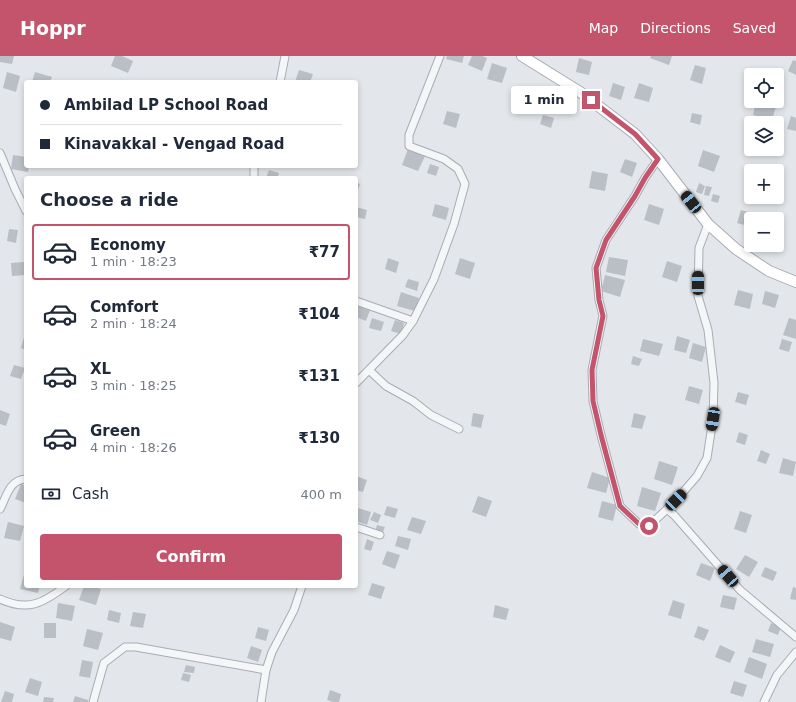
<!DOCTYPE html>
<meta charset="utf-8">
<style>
:root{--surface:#fff;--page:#f6f6f7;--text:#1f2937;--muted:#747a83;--line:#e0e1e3;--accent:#c3546b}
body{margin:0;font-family:"DejaVu Sans",sans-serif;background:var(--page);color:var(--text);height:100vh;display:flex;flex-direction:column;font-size:15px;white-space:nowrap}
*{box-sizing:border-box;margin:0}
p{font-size:13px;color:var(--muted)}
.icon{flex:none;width:22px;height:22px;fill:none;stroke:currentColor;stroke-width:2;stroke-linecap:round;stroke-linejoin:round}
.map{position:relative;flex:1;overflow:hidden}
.details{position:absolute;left:24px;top:120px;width:334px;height:412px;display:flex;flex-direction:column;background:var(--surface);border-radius:4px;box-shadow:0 2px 6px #0003}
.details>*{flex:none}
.guide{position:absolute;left:24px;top:24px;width:334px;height:88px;border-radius:4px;box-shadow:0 2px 6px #0003;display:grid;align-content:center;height:88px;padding:0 16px;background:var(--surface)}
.controls{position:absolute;left:744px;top:12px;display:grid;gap:8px}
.controls a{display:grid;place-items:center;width:40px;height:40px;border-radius:4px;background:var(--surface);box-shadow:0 2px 6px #0003;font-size:20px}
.end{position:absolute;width:18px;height:18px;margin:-9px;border:5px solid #c3546b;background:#fff;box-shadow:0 0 0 2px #fff}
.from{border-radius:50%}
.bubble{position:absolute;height:28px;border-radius:4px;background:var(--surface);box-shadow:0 2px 6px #0003;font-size:13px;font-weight:600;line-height:28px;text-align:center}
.car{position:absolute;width:12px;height:24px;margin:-12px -6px;border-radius:5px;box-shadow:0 0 3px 1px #0007;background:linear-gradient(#222 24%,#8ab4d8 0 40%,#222 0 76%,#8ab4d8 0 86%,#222 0)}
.guide b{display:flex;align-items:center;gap:14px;height:38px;font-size:15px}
.guide b+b{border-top:1px solid var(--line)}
.guide i{width:10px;height:10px;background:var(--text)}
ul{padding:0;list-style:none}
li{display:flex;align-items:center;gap:12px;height:56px;margin:0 8px 6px;padding:0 8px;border:2px solid transparent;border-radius:4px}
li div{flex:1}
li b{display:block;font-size:15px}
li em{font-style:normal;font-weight:600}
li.current{border-color:var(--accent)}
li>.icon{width:36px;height:36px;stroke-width:1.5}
h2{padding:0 16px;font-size:18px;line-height:48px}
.pay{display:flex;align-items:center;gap:10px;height:44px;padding:0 16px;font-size:15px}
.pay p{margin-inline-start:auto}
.cta{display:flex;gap:8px;margin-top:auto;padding:8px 16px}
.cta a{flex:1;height:46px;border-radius:4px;background:var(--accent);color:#fff;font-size:16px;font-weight:600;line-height:46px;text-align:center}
header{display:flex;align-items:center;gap:24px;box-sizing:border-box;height:56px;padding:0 20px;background:var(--accent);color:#fff}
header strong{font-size:19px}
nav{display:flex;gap:22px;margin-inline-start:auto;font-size:14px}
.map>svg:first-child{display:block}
.building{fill:#babfc6}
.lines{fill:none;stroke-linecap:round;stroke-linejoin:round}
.street-casing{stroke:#a8adb4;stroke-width:9}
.secondary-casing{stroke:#a8adb4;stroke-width:12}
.street{stroke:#f5f6f8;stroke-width:7}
.secondary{stroke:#fff;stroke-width:10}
.route{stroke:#c3546b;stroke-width:5}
</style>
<header>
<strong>Hoppr</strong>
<nav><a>Map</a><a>Directions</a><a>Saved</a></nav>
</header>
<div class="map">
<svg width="796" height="646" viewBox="0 0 796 646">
<rect width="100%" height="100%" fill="#e3e6ea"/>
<g class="building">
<polygon points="0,0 14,0 12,8 0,6"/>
<polygon points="115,0 122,0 133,5 128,17 111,10"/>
<polygon points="447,0 464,0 462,7 446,3"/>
<polygon points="472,0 482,0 487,2 482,15 468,9"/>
<polygon points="651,0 672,0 669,9 650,2"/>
<polygon points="579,2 592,6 589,19 576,16"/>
<polygon points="793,4 796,5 796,19 788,15"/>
<polygon points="492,7 507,12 502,27 487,23"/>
<polygon points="695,9 706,12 702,28 690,24"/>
<polygon points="299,14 313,18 310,26 295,26"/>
<polygon points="7,16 20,20 16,36 3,32"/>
<polygon points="35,16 52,21 50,26 32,26"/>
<polygon points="613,27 625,31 621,44 609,40"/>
<polygon points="639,27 653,32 649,46 634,42"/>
<polygon points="523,35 538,39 534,52 520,48"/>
<polygon points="547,39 557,42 554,54 544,51"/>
<polygon points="564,43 574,46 572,54 562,52"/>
<polygon points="756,45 767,45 777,47 772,64 753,59"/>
<polygon points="447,55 460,58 456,72 443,68"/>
<polygon points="692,57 702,59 700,69 690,66"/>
<polygon points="543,59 554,62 551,72 540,68"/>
<polygon points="791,60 796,62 796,75 787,73"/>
<polygon points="408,93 425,100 418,115 402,109"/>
<polygon points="703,94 720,100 714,116 698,110"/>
<polygon points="13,99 26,101 26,110 29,110 28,116 11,113"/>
<polygon points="625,103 637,107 632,121 620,116"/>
<polygon points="430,108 439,111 436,120 427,117"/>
<polygon points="269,114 279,117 277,122 266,122"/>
<polygon points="592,115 608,118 605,135 589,132"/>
<polygon points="356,126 360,128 357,137 356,136"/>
<polygon points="699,127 705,130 702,138 696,136"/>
<polygon points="706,130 712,131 709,140 704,139"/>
<polygon points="713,138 720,140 718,147 711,145"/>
<polygon points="435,148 449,152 446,164 432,160"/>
<polygon points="649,148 664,153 659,169 644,164"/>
<polygon points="356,151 367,154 365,163 356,161"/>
<polygon points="741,154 752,157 748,170 737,167"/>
<polygon points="9,173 18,174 16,187 7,185"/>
<polygon points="609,201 628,204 625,220 606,216"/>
<polygon points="388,202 399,206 396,217 385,213"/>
<polygon points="460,202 475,207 470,223 455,218"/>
<polygon points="667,205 682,210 677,226 662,221"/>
<polygon points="24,206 25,219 12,220 11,207"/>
<polygon points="605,219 625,224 620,241 601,235"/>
<polygon points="408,223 419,226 417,235 405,231"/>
<polygon points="738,234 753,238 750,253 734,249"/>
<polygon points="765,235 779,239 775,252 762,248"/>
<polygon points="401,236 419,242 415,255 397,250"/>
<polygon points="357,250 370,254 366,265 356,261 356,254"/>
<polygon points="372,262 384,266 381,275 369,272"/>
<polygon points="789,262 796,264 796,283 783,279"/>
<polygon points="395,264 404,267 401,278 391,275"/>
<polygon points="677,280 690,284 686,297 674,294"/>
<polygon points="24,281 26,282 26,294 21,292"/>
<polygon points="643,283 663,288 659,300 640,295"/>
<polygon points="782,283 792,286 789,296 779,293"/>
<polygon points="693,287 706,291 702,306 689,302"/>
<polygon points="633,300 642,303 639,310 631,308"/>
<polygon points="14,309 25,312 21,323 10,320"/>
<polygon points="689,330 703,334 699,348 685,344"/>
<polygon points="738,336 749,339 746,349 735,346"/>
<polygon points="0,354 10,358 6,370 0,368"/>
<polygon points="473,357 484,359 481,372 471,370"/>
<polygon points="634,357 646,360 642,373 631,371"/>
<polygon points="739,376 748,379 745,389 736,386"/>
<polygon points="761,394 770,398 766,408 757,405"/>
<polygon points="783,402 796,406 793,420 779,417"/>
<polygon points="659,405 678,411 672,429 654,423"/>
<polygon points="592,416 610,422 606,437 587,432"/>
<polygon points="356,420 367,424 363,436 356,434"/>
<polygon points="21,428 26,430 26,447 15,443"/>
<polygon points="642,431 661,437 655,455 637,450"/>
<polygon points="478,440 492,445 486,461 472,456"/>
<polygon points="602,445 617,449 613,465 598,461"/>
<polygon points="387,450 398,453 395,462 384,459"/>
<polygon points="358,452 371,456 367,469 356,465 356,459"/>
<polygon points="740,455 752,459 746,477 734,473"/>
<polygon points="374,456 381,459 378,467 370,464"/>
<polygon points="412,461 426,465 421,478 407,474"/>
<polygon points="8,466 24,470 20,485 4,482"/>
<polygon points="377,469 385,471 382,478 375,476"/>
<polygon points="398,480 411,483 408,494 395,490"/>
<polygon points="367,483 374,486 371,495 364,493"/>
<polygon points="387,495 400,499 395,513 382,508"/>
<polygon points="745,499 758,506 749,521 736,513"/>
<polygon points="701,507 715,512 710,525 696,519"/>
<polygon points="765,511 777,516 773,525 761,520"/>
<polygon points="25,515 26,515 26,530 40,530 38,537 20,533"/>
<polygon points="372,527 385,531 381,543 368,539"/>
<polygon points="84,530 89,530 101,533 96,549 79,544"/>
<polygon points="793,531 796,532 796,544 790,543"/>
<polygon points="723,539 737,542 734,554 720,551"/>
<polygon points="673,544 685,548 681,563 668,559"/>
<polygon points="58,547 75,550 72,565 56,562"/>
<polygon points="495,549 509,553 506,564 493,561"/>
<polygon points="109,554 121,557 119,567 107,564"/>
<polygon points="133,556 146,558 143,572 130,570"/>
<polygon points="0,566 15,571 11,585 0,582"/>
<rect x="44" y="567" width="12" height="15"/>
<polygon points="771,567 781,571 778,579 768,575"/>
<polygon points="698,570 709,574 704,585 694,581"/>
<polygon points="258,571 269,574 266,585 255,582"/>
<polygon points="87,573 103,577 98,594 83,590"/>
<polygon points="756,583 774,588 770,601 752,596"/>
<polygon points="720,589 735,596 730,607 715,601"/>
<polygon points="251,590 262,594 258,606 247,602"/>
<polygon points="749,601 767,608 762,623 744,616"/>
<polygon points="82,604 93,606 90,622 79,620"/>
<polygon points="186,609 195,611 194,617 184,616"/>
<polygon points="183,617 191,619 189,626 181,624"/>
<polygon points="30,622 42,626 38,640 25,636"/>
<polygon points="734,625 747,629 743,641 730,637"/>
<polygon points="330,634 341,638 339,646 333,646 327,644"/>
<polygon points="5,635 14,638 12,646 1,646"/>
<polygon points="75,640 88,644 88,646 73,646"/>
<polygon points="44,641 54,642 53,646 43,646"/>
</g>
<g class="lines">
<defs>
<g id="street">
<polyline points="280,26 285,0"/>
<polyline points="0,97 15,133 26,155"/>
<polyline points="658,103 645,122 635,140 606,184 596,212 599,244 603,260 592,314 593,345 601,379 620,450 639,468 649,470 667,453 674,459 740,534 796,581"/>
<polyline points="254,110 254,122"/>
<polyline points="356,245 413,265 403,279 356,327"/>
<polyline points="413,265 434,223 454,168 465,128 458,113 444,103 409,90 409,79 440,0"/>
<polyline points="369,314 386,330 413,345 431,359 459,373"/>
<path d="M0 453C7 440 9 424 26 423"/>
<polyline points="667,453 684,435 697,420 707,402 713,363 714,327 708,274 698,240 699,192 708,168"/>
<polyline points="356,471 380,479"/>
<path d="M0 543C28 556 43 547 66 530"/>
<polyline points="93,646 104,607 125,591 136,591 266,614"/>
<polyline points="261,646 266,614 272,596 294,554 302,530"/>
<polyline points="764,646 777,619 796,596"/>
</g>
<polyline id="secondary" points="522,0 580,36 635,78 658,103 708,168 736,193 769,215 796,226"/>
</defs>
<use href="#street" class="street-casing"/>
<use href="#secondary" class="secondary-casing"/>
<use href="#street" class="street"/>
<use href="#secondary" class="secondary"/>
</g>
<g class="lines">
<polyline class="route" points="591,44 635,78 658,103 645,122 635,140 606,184 596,212 599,244 603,260 592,314 593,345 601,379 620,450 639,468 649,470"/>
</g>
</svg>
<div class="controls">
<a><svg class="icon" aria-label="locate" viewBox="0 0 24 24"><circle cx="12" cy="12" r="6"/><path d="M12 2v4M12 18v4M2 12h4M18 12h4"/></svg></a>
<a><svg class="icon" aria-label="layers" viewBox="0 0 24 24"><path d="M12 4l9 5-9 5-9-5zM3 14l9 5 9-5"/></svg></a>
<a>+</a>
<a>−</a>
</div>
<i class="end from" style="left:649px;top:470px"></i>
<i class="end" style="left:591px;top:44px"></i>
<div class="bubble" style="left:511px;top:30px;width:66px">1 min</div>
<i class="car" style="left:691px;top:146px;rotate:322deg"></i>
<i class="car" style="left:698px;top:227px;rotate:0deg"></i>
<i class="car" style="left:713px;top:363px;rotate:189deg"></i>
<i class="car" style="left:676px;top:444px;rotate:45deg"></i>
<i class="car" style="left:728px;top:520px;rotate:319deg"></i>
<div class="guide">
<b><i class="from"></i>Ambilad LP School Road</b>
<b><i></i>Kinavakkal - Vengad Road</b>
</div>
<section class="details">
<h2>Choose a ride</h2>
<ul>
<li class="current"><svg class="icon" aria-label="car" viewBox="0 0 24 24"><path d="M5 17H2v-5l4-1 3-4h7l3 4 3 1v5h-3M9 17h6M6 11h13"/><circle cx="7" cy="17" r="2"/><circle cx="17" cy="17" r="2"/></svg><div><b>Economy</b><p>1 min · 18:23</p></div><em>₹77</em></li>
<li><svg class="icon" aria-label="car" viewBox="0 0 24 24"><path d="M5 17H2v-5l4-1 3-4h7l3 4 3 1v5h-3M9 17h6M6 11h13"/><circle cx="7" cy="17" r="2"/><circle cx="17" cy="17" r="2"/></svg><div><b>Comfort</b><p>2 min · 18:24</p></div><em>₹104</em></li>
<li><svg class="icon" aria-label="car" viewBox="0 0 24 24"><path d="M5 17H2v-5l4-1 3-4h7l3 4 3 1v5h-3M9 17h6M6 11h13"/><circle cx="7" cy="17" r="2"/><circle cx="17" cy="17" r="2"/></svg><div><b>XL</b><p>3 min · 18:25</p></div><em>₹131</em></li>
<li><svg class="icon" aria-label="car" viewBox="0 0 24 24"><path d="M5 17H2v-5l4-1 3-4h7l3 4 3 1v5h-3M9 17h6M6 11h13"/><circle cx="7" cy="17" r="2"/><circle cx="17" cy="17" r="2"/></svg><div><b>Green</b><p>4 min · 18:26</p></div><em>₹130</em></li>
</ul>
<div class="pay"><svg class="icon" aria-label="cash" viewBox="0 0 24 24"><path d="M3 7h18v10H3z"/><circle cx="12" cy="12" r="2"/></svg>Cash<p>400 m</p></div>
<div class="cta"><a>Confirm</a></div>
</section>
</div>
